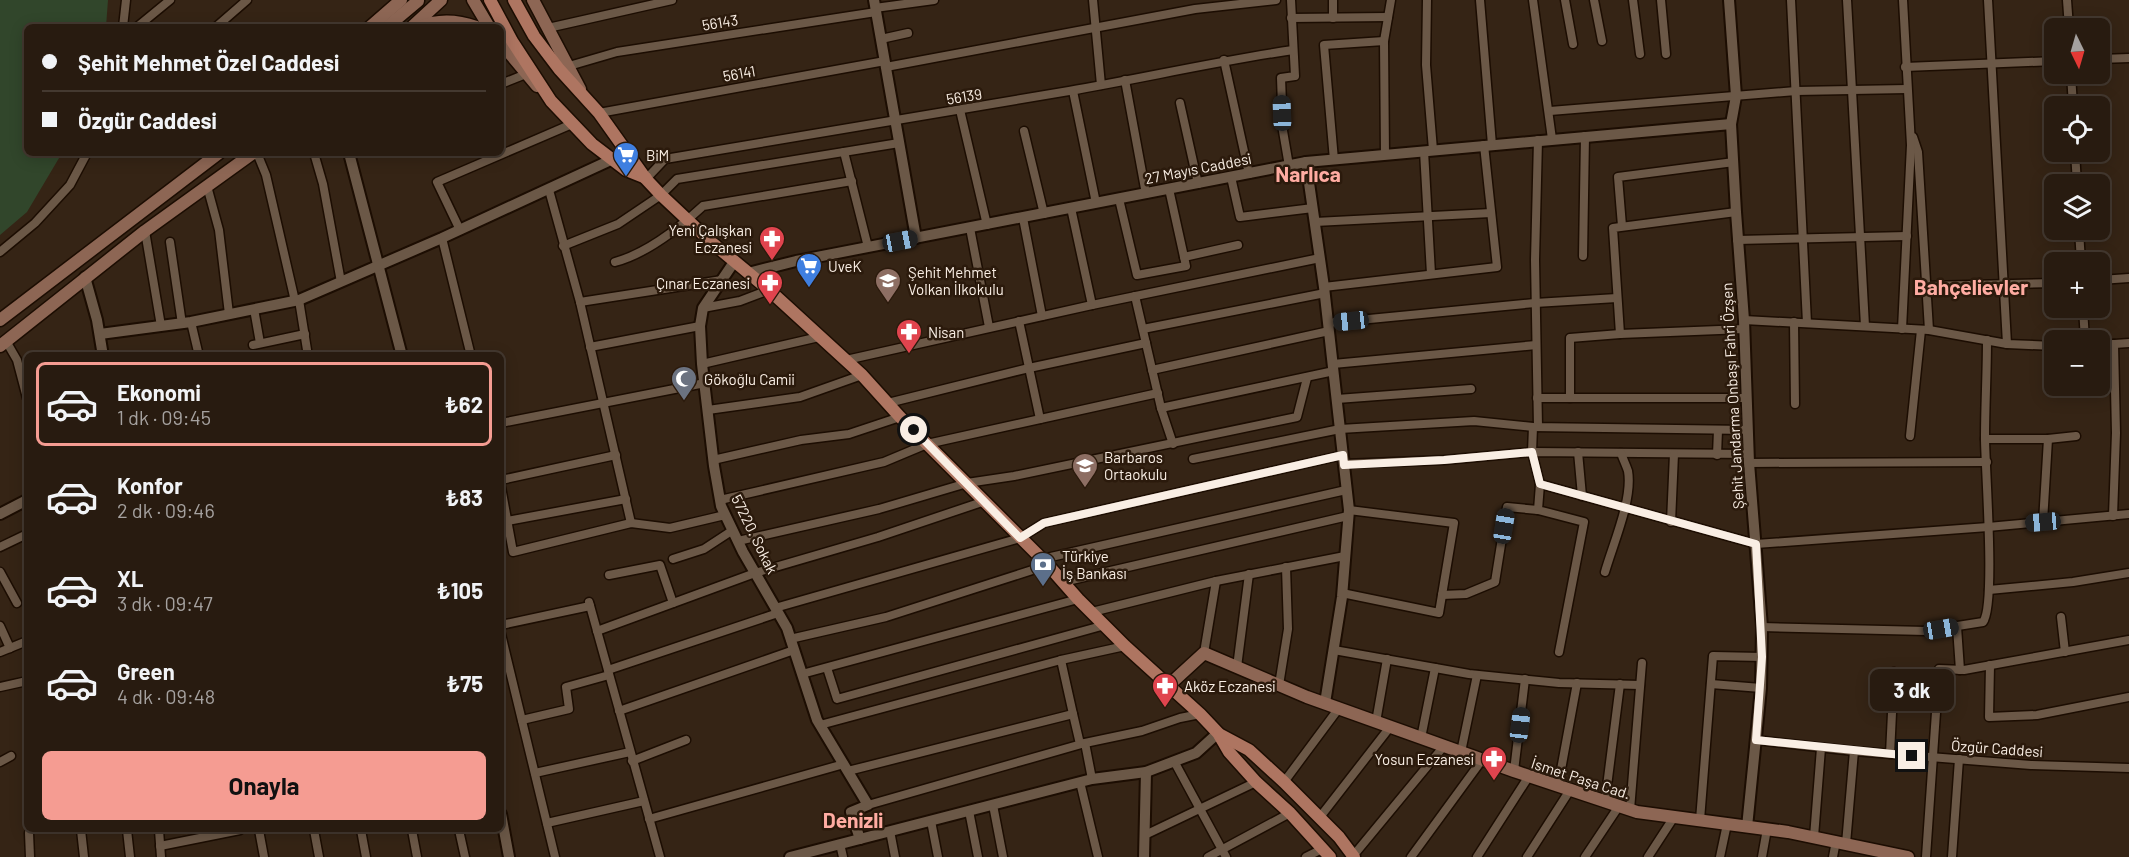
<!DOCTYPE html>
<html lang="tr">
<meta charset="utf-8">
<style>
:root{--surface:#281b10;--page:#302419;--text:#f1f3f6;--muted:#a5a19f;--line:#443930;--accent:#f59c92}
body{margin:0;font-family:Barlow,sans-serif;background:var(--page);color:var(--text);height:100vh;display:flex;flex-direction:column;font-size:22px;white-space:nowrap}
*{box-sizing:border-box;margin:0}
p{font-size:20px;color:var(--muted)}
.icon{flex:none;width:33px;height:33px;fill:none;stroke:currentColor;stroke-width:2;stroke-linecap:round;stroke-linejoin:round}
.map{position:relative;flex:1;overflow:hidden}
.details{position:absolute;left:24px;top:352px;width:480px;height:480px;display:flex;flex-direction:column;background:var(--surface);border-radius:9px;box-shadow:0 3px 15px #0003,0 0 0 2px var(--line)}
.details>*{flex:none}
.banner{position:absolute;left:24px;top:24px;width:480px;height:132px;border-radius:9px;box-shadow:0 3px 15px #0003,0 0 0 2px var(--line);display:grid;align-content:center;height:132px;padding:0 18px;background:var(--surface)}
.needle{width:39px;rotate:175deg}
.tools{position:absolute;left:2044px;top:18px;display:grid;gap:12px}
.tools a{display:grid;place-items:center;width:66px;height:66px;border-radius:9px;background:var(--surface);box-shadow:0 3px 15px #0003,0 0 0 2px var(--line);font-size:30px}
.end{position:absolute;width:27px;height:27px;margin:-14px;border:8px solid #f9eee4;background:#111;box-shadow:0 0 0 3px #111}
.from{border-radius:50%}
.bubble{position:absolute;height:42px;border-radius:9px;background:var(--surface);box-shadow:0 3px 15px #0003,0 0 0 2px var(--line);font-size:20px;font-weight:700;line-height:42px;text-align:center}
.car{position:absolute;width:18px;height:36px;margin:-18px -9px;border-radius:8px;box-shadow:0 0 4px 2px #0007;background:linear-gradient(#222 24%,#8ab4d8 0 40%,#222 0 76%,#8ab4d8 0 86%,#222 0)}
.banner b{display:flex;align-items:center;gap:21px;height:57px;font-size:22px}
.banner b+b{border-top:2px solid var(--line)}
.banner i{width:15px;height:15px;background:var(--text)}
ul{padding:10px 0 0;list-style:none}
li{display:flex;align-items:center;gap:18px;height:84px;margin:0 12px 9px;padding:0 6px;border:3px solid transparent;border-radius:9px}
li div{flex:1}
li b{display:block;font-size:22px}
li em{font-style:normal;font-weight:700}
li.on{border-color:var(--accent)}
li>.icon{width:54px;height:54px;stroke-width:1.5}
.primary-button{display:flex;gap:12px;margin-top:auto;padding:12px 18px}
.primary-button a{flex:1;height:69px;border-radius:9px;background:var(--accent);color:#111;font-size:24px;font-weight:700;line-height:69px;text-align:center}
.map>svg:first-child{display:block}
.green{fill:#31462b}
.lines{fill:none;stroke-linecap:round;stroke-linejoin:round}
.minor-casing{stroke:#1c0d02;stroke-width:11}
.tertiary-casing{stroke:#1c0d02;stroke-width:14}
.secondary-casing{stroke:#1c0d02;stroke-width:15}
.primary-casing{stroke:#1c0d02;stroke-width:15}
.minor{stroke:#6b5847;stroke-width:8}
.tertiary{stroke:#6b5847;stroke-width:10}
.secondary{stroke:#8d6654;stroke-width:12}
.primary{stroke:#ae7561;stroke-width:12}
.route{stroke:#f9eee4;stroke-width:8}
.labels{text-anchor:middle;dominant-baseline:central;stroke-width:5;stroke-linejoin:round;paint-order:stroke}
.street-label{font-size:15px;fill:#f9eee4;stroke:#2b1a0c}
.poi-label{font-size:15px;fill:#f9eee4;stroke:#2b1a0c;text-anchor:start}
.district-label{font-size:21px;font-weight:bold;fill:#ffaca2;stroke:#2b1a0c}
</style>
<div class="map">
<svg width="2129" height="857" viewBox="0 0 2129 857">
<rect width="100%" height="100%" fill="#352415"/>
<polygon class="green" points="0,0 108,0 106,27 27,27 27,153 62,153 27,212 0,235"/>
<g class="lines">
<defs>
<g id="minor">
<polyline points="1093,0 1101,85"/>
<polyline points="1333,0 1333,18"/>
<polyline points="1427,0 1426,65 1433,150"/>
<polyline points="1480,0 1492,145"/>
<polyline points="1533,0 1552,139"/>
<polyline points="1565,0 1573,44"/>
<polyline points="1594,0 1602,41"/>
<polyline points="1633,0 1640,54"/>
<polyline points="1661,0 1666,54"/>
<polyline points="1791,0 1807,323"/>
<polyline points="1847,0 1865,326"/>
<polyline points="1988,0 2007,344"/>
<polyline points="2067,0 2069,28"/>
<polyline points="875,8 934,0"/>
<polyline points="1291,18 1388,17"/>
<polyline points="123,27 126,0"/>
<polyline points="137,27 170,0"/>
<polyline points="216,27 247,0"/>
<polyline points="548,28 672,0"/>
<polyline points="881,39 908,33"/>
<polyline points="2100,59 2129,58"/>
<polyline points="1224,60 1249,174"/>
<polyline points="569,66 617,52 876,12"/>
<polyline points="886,67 1195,9 1276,0"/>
<polyline points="1905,67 2055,61"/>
<polyline points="2071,74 2073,106"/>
<polyline points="1125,80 1146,194"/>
<polyline points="501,84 526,74"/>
<polyline points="1073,91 1096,203"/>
<polyline points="1180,103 1198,184"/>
<polyline points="960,110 987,225"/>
<polyline points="1550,111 1796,91 1907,89"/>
<polyline points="599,113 885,61"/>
<polyline points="1024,131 1044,214"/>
<polyline points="1913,137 1918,152 1929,330"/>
<polyline points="1424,151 1431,274"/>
<polyline points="844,152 868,247"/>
<polyline points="2075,152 2077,184"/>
<polyline points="257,153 266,175 295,301"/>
<polyline points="314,153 323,184 341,282"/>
<polyline points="1385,155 1384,41 1391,0"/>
<polyline points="1334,160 1324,45 1384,41"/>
<polyline points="1289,166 1283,131 1281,78 1295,76 1291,0"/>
<polyline points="1231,177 1240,217 1313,208"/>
<path d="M646 179 665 159C799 136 934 115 1069 91 1144 78 1218 61 1293 50"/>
<polyline points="207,186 219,230 229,314"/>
<polyline points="549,190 580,302 631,523"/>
<polyline points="1119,199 1137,275 1186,266 1169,189"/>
<polyline points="1071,208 1092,305"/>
<polyline points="1023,218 1042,316"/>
<polyline points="1315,222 1491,213"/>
<polyline points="1622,226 1618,177 1734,162"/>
<polyline points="970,228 989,327"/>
<polyline points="460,230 437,182 572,124"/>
<polyline points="2079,230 2081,262"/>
<polyline points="145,231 161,326"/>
<polyline points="442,238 471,356"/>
<polyline points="1737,240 1907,236"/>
<polyline points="170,242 182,324"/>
<polyline points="563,246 618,224 661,195 677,179 899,143"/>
<polyline points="0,252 35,223 70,185 87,153"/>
<polyline points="1583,256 1585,136"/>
<polyline points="1184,257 1238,245"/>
<path d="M615 262C645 254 679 228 703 206L852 181"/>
<polyline points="2100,280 2129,278"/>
<polyline points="1926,286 2055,283"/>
<polyline points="1324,287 1497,267 1484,145"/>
<polyline points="1135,296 1161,408 1173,444"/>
<polyline points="299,300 308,356"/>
<polyline points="580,302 722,280"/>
<polyline points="703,308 740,301 769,290"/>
<polyline points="2083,308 2085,340"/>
<polyline points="254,309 260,343"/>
<polyline points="1744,320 1929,330 2007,344 2055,346"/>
<polyline points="1019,321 1040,419"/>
<polyline points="191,322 199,356"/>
<polyline points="1794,322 1795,404"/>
<polyline points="1328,323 1535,303 1617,298"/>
<polyline points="1143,329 1325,293"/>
<polyline points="1902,329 1911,145 1903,0"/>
<polyline points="1620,334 1613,228 1736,212"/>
<polyline points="6,341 17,360 27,398"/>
<polyline points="253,345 305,334"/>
<polyline points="2100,345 2129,343"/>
<polyline points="590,347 700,326"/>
<polyline points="846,360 1092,305 1320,258"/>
<polyline points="702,364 819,337"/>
<polyline points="1333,364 1536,345"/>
<polyline points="1152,370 1329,331"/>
<polyline points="1537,398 1746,398"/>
<polyline points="1570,398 1570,338 1620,334 1744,329"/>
<polyline points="1337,399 1471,389"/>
<polyline points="888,403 1029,368 1146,343"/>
<polyline points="1161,408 1334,371"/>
<polyline points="708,410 800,397 862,375"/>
<polyline points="501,423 705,383"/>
<polyline points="1533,427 1532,452 1540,484 1538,510 1584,522 1559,652"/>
<polyline points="1538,427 1535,260 1538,140"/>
<polyline points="1910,436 1921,330"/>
<polyline points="1985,439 2048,439 2076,436"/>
<polyline points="1578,452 1582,496"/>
<polyline points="1717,455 1718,430"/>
<polyline points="1193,459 1340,429 1474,421 1533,427 1748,430"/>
<polyline points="713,460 801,440 849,434 900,417"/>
<polyline points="1749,463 1987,462"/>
<polyline points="1344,464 1444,460 1532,452 1749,454"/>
<polyline points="501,480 616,455"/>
<polyline points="1540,484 1756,544 1988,527 2129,514"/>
<polyline points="501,487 513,552 631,523 670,528 725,515"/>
<polyline points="720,500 884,462 927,444 1158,393"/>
<polyline points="2113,516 2116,433 2114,344"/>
<polyline points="507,521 626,499"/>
<polyline points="1671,522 1674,454"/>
<polyline points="2043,522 2048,439"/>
<polyline points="738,541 879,509 967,483 1014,476 1297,417 1307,378"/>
<polyline points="0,547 27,534"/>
<polyline points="673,559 704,549 733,530"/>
<polyline points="1042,559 1346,490"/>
<polyline points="0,572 17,603"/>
<path d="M1605 572C1613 544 1633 499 1628 471 1626 465 1623 459 1621 453"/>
<polyline points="609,575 660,565 673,603"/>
<polyline points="1063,582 1348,516"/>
<polyline points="1989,590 2073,582 2129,573"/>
<polyline points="1342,593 1439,613 1454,523 1349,510"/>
<polyline points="1442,595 1466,594 1495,582 1507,507 1538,510"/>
<polyline points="589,602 660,857"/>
<polyline points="775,608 1020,538 1044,523 1343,455"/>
<polyline points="1092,612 1216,581 1345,556"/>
<polyline points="2061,617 2065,652"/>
<polyline points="501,625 590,606"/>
<polyline points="0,626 10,648"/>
<path d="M1762 627 1926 631 1983 622C1996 606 1985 467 1985 438 1985 405 1987 373 1987 340"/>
<polyline points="1957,627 1960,670"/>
<polyline points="597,631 755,573 878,537 985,501"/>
<polyline points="501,634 555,857"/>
<polyline points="790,639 886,617 1048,565"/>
<polyline points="1334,650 1469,674 1559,683 1640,685"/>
<polyline points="0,652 27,641"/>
<polyline points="1204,653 1216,581"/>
<polyline points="1990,665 1989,717 2037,715 2129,697"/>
<polyline points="1237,667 1249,574"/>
<polyline points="827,668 837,699 1105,625"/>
<polyline points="608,670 778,613"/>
<polyline points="802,674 1078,599"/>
<polyline points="1711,684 1761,688"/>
<polyline points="1279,685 1288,629 1286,567"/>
<polyline points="0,687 27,681"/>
<polyline points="619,711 794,650"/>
<polyline points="1073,714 1080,744"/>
<polyline points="522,720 569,709 566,687 609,675"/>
<polyline points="1376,722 1387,659"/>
<polyline points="820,725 1061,660 1125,646"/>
<polyline points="1421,738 1435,668"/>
<polyline points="1756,740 1854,751 2031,765 2129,768"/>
<polyline points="1085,743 1142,731 1180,718 1200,714"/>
<polyline points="1461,752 1477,675"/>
<polyline points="1890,754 1894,672"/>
<polyline points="632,761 686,740"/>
<polyline points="1174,761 1226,857"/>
<polyline points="0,762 11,756"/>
<polyline points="848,771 1073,714 1061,660"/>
<polyline points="1514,771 1525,679"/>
<polyline points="535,773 630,752"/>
<polyline points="1080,782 1098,857"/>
<polyline points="1284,782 1339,708"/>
<polyline points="1558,786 1577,683"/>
<polyline points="1605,802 1620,684"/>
<polyline points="868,805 1085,743 1092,779"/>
<polyline points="993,805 1003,857"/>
<polyline points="1630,810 1642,663"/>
<polyline points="969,811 978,857"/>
<polyline points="1320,817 1390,727"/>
<polyline points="649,819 844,764"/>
<polyline points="1700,820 1713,656 1762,657"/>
<polyline points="931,821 938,857"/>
<polyline points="547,823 644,801"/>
<polyline points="81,830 84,857"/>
<polyline points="127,830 130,857"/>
<polyline points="159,830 161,857"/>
<polyline points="259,830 264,857"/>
<polyline points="314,830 319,857"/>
<polyline points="361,830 366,857"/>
<polyline points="412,830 417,857"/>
<polyline points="459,830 465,857"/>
<polyline points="890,831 895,857"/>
<polyline points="29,833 30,857"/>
<polyline points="1145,835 1256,782"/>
<polyline points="1814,837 1821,748"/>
<polyline points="840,844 843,857"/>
<polyline points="1846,844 1854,751"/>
<polyline points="160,846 240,830"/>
<polyline points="1353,856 1444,746"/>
<polyline points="1208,857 1290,813"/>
<polyline points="1306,857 1322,849"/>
<polyline points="1411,857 1482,760"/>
<polyline points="1477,857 1529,776"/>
<polyline points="1527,857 1570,790"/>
<polyline points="1585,857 1619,806"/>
<polyline points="1648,857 1674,817"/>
<polyline points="1720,857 1727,824"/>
<polyline points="1762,857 1767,829"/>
<polyline points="1833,857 1836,841"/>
<polyline points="1926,857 1939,669 1964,670 2129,640"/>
<polyline points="1952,857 1959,759"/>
</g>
<g id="tertiary">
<polyline points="874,0 916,238"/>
<polyline points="1729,0 1736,96 1731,124 1736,212 1744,320 1749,463 1762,627 1761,688 1747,827"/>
<polyline points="349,153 402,356"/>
<polyline points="1306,162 1324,287 1349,510 1342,597 1325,703"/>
<polyline points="734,262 703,308 700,326 702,364 714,466 721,506 743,552 787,628 817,720 868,805 851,812 860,839"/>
<polyline points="748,273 796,261 1306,162 1731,124"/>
<polyline points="85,277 97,320 103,356"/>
<polyline points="100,334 191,322 299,300 442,238 613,159"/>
<polyline points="0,514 27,500"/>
<polyline points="501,814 509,857"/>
<polyline points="790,857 1092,779 1146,772 1196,753 1218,733"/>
<polyline points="1144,857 1146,772"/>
</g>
<g id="secondary">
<polyline points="473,0 489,27"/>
<polyline points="533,0 580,89"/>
<polyline points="413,26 441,0"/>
<polyline points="370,27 401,0"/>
<polyline points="387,27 418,1"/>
<path d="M419 27C438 19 457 20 476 27"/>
<polyline points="501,43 537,86"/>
<polyline points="0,320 219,153"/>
<polyline points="0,346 145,231 253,153"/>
<polyline points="1168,686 1204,653 1307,697 1514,771 1637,812 1788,832 1908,857"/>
</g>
<g id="primary">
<polyline points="490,0 512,41 551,101 592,144 626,170 646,178"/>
<polyline points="514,0 534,36 559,69 599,113 646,179 661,195 710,241 769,290 862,375 900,417 1048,565 1078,599 1125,646 1200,714 1218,733 1229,752 1256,782 1290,813 1330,857"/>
<polyline points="1219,734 1249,750 1284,782 1339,837 1354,857"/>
</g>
</defs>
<use href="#minor" class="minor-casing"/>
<use href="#tertiary" class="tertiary-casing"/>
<use href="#secondary" class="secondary-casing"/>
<use href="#primary" class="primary-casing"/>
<use href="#minor" class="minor"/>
<use href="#tertiary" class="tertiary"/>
<use href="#secondary" class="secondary"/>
<use href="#primary" class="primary"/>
</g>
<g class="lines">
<polyline class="route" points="914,430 1020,538 1044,523 1343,455 1344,465 1444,460 1532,452 1540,484 1756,544 1762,657 1756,740 1912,756"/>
</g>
<defs>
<symbol id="supermarket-pin" viewBox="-11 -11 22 30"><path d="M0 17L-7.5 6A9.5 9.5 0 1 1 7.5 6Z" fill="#3f7fe0" stroke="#2b1a0c"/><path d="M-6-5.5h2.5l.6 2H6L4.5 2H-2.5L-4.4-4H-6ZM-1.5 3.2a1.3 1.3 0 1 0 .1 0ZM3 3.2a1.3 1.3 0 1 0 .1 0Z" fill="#fff"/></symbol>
<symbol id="pharmacy-pin" viewBox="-11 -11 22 30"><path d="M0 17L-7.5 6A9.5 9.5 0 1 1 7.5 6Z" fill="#e0444e" stroke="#2b1a0c"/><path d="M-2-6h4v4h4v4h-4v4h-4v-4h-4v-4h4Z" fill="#fff"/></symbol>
<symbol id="school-pin" viewBox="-11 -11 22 30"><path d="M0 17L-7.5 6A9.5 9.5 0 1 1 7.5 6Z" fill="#8d6e63" stroke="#2b1a0c"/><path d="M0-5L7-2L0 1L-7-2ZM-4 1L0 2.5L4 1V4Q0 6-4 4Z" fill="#fff"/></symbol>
<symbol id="mosque-pin" viewBox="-11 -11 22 30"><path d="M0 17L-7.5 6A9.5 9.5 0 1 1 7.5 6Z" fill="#6b7280" stroke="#2b1a0c"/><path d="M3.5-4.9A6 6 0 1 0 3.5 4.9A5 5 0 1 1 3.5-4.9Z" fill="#fff"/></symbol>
<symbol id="bank-pin" viewBox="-11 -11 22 30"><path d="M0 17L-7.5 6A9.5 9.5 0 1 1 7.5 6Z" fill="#5c6f8a" stroke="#2b1a0c"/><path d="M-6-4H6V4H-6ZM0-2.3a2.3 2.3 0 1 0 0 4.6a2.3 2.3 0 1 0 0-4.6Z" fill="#fff"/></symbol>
</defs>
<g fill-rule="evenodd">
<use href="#supermarket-pin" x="611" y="140" width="30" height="40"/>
<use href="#pharmacy-pin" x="757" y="224" width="30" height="40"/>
<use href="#supermarket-pin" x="794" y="251" width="30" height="40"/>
<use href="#school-pin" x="873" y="266" width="30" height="40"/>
<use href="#pharmacy-pin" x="755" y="268" width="30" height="40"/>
<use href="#pharmacy-pin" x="894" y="317" width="30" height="40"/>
<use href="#mosque-pin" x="669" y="364" width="30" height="40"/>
<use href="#school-pin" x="1070" y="451" width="30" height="40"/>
<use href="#bank-pin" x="1028" y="550" width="30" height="40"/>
<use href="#pharmacy-pin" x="1150" y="671" width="30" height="40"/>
<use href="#pharmacy-pin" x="1479" y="744" width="30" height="40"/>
</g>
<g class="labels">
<g class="street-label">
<text transform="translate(720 22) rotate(-9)">56143</text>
<text transform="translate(739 73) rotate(-10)">56141</text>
<text transform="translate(964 96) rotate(-9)">56139</text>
<text transform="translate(1198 168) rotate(-11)">27 Mayıs Caddesi</text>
<text transform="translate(1732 396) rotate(-93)">Şehit Jandarma Onbaşı Fahri Özşen</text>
<text transform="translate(755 534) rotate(64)">57220. Sokak</text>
<text transform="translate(1997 748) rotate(4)">Özgür Caddesi</text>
<text transform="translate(1581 778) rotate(18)">İsmet Paşa Cad.</text>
</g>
<g class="poi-label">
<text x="646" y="155">BiM</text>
<text x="752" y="230" text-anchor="end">Yeni Çalışkan<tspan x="752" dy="17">Eczanesi</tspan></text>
<text x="828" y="266">UveK</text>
<text x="908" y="272">Şehit Mehmet<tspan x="908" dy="17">Volkan İlkokulu</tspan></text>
<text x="750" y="283" text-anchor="end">Çınar Eczanesi</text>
<text x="928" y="332">Nisan</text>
<text x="704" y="379">Gökoğlu Camii</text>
<text x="1104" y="457">Barbaros<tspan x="1104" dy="17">Ortaokulu</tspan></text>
<text x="1062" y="556">Türkiye<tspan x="1062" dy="17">İş Bankası</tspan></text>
<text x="1184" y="686">Aköz Eczanesi</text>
<text x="1474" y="759" text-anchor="end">Yosun Eczanesi</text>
</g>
<g class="district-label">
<text x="1308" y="173">Narlıca</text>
<text x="1971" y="286">Bahçelievler</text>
<text x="853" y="819">Denizli</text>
</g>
</g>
</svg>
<div class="tools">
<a><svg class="needle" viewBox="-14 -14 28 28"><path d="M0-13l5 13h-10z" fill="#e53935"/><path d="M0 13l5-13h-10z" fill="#a5a19f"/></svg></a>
<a><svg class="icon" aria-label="locate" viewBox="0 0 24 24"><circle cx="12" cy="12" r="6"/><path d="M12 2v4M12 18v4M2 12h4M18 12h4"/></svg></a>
<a><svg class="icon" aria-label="layers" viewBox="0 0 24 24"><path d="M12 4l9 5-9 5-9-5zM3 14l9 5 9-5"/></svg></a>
<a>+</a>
<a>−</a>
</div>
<i class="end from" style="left:914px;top:430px"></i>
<i class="end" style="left:1912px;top:756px"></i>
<div class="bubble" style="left:1870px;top:669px;width:84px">3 dk</div>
<i class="car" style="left:1282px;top:113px;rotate:358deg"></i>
<i class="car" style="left:900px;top:241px;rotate:79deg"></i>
<i class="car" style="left:1351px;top:321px;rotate:264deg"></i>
<i class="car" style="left:2043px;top:522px;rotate:265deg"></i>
<i class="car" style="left:1504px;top:526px;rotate:9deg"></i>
<i class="car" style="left:1941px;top:629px;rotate:81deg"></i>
<i class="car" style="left:1520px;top:725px;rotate:7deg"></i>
<div class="banner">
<b><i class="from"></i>Şehit Mehmet Özel Caddesi</b>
<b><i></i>Özgür Caddesi</b>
</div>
<section class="details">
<ul>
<li class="on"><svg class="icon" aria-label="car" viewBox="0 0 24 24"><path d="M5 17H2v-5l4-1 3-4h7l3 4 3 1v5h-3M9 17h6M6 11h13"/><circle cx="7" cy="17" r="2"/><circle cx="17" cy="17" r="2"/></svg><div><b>Ekonomi</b><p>1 dk · 09:45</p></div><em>₺62</em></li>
<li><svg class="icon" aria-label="car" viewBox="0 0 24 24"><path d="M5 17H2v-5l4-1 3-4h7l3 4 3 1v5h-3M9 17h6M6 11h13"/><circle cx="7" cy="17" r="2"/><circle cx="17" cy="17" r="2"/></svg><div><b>Konfor</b><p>2 dk · 09:46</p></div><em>₺83</em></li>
<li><svg class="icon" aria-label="car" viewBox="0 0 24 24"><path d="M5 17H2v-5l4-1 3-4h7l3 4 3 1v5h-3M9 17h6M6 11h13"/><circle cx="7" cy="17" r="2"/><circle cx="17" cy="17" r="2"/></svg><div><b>XL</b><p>3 dk · 09:47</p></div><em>₺105</em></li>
<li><svg class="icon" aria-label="car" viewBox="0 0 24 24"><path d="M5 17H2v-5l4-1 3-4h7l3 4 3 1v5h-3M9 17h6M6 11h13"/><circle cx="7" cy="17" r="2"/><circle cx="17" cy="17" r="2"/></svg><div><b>Green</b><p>4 dk · 09:48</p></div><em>₺75</em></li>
</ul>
<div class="primary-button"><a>Onayla</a></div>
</section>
</div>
